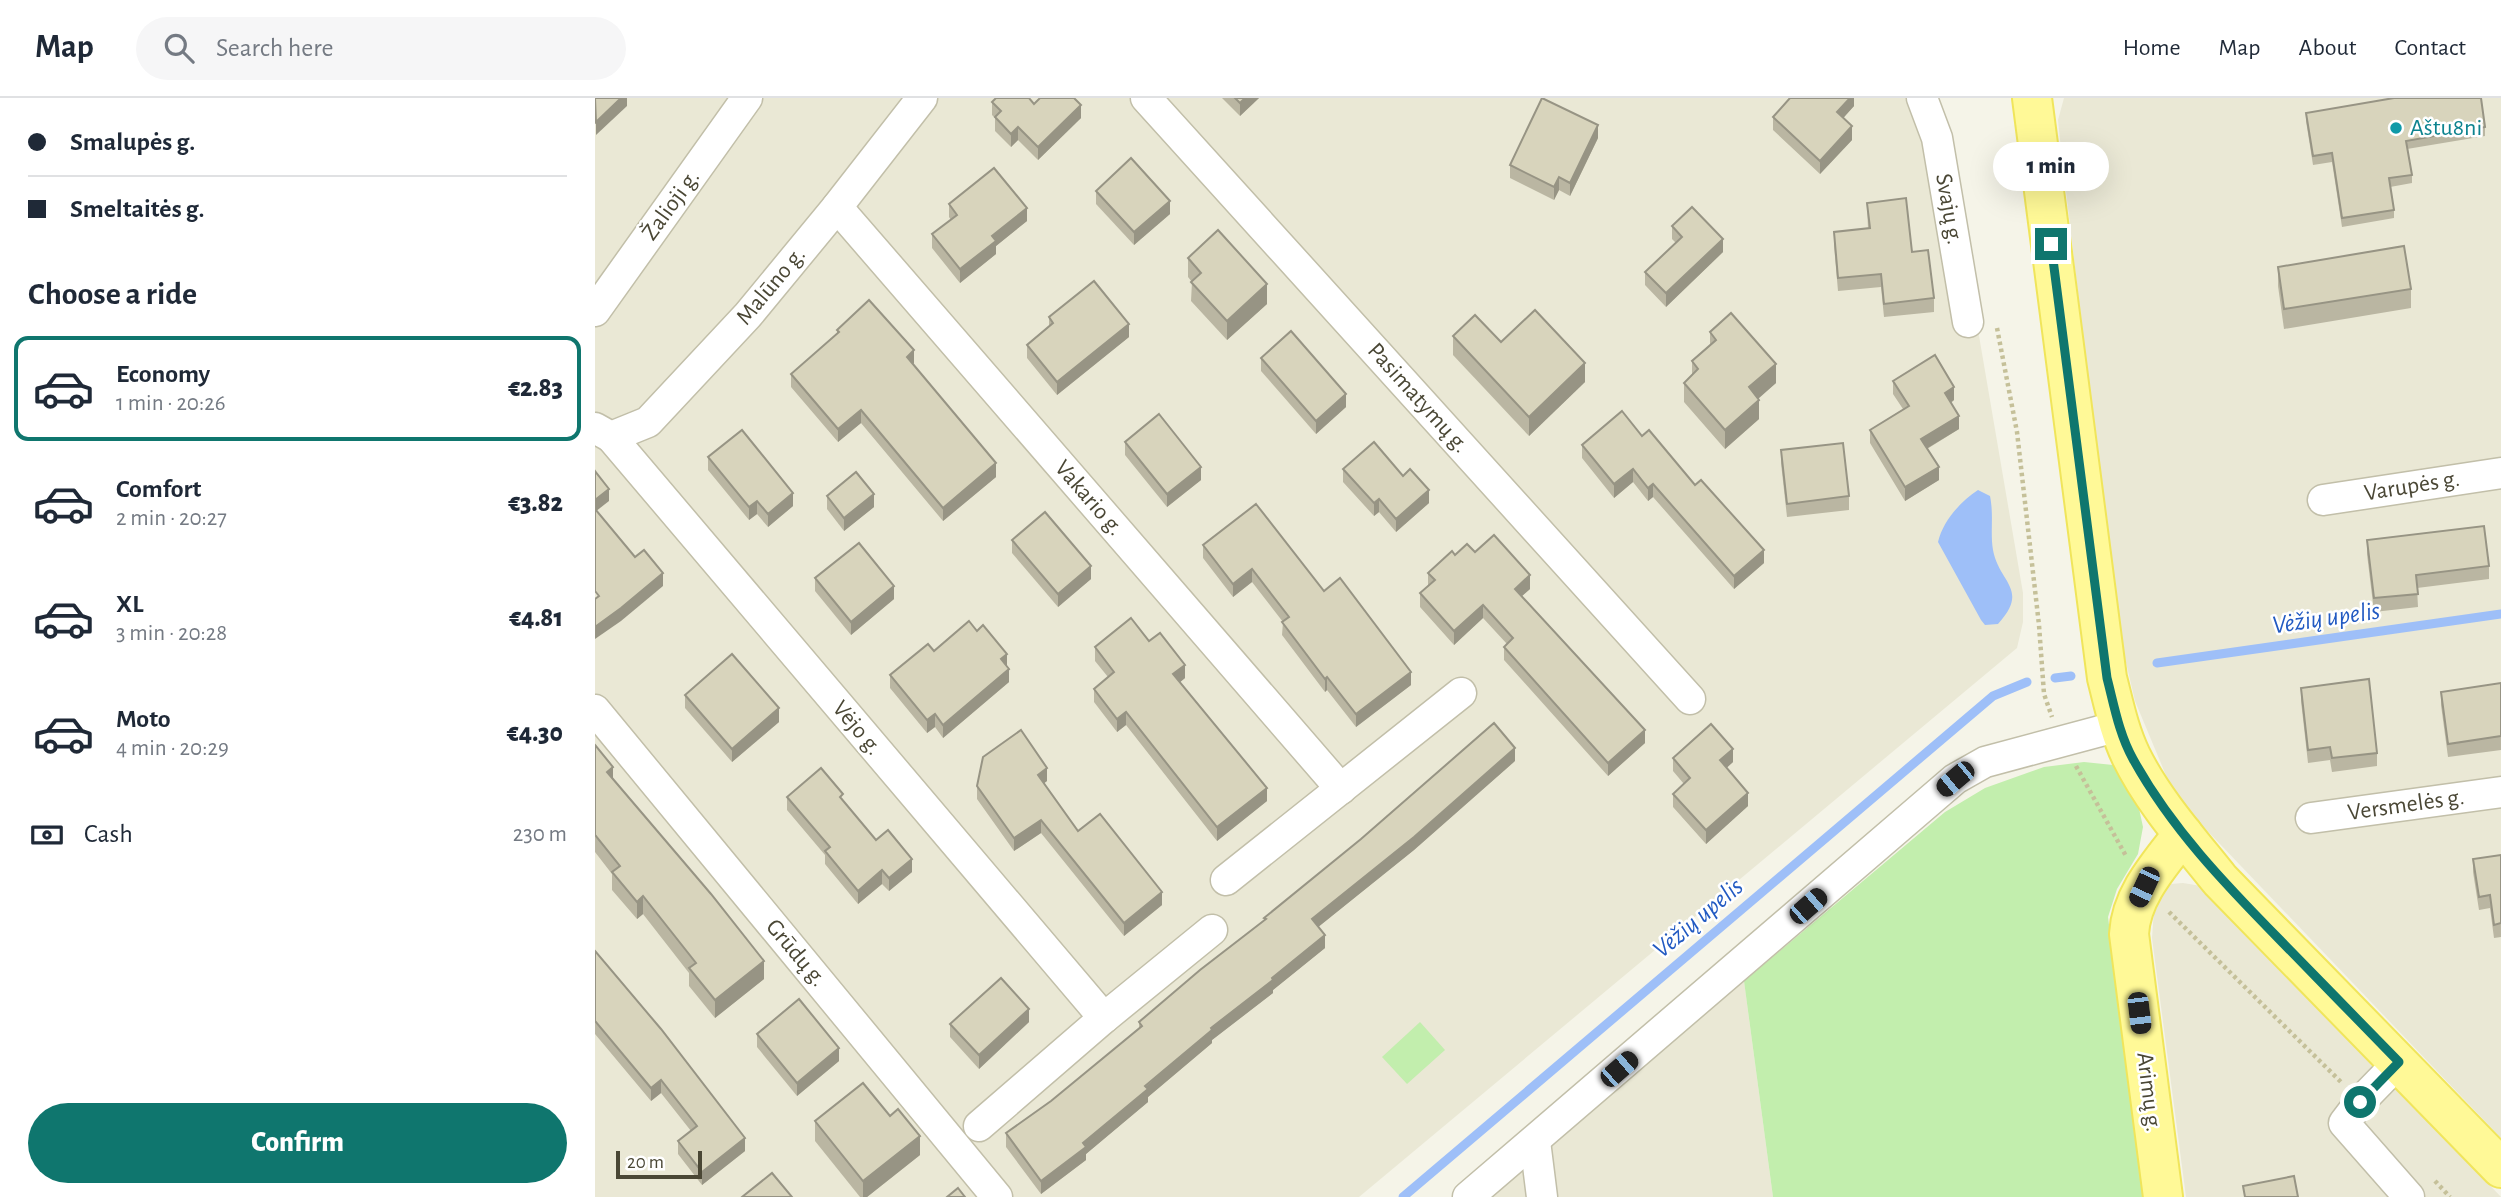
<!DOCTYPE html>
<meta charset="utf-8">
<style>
:root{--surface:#fff;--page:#f6f6f7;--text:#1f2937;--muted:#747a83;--line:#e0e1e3;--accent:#0f766e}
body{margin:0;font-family:"Alegreya Sans",sans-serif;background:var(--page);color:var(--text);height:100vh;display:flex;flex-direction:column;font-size:26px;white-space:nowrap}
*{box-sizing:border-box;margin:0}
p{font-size:23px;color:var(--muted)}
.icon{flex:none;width:38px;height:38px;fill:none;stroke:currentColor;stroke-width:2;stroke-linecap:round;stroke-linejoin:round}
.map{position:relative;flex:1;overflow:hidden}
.panel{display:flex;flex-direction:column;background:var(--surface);width:595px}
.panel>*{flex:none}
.guide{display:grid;align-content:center;height:154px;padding:0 28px;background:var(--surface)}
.scale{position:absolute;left:21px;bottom:18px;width:86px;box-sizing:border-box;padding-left:7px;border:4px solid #4a4735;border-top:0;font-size:19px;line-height:24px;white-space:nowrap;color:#4a4735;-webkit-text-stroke:5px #fff;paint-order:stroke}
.end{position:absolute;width:32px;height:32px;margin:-16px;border:9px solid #0f766e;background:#fff;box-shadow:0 0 0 4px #fff}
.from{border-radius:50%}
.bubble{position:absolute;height:49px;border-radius:24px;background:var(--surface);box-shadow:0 7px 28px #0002;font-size:23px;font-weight:800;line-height:49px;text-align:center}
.car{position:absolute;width:21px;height:42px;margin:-21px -10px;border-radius:9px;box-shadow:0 0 5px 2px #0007;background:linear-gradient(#222 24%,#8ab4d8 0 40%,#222 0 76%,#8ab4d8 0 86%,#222 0)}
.guide b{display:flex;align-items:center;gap:24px;height:66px;font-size:26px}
.guide b+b{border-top:2px solid var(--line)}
.guide i{width:18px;height:18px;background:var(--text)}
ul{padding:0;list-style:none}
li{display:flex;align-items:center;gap:21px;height:105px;margin:0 14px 10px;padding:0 14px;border:4px solid transparent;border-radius:14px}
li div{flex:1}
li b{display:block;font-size:26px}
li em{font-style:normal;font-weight:800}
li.active{border-color:var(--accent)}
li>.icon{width:63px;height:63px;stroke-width:1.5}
h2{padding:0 28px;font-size:32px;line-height:84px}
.pay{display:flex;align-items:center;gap:18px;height:77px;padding:0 28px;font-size:26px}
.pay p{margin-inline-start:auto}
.button{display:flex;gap:14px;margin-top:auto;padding:14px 28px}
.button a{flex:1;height:80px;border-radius:42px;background:var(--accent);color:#fff;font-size:28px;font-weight:800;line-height:80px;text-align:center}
header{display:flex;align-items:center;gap:42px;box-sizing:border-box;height:98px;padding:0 35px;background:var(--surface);border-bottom:2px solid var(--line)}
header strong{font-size:33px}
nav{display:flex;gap:38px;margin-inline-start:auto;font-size:24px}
.search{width:490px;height:63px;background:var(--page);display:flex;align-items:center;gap:18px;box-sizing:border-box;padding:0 24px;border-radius:38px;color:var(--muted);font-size:26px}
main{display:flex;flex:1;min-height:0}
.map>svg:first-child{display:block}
.residential{fill:#eae8d5}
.green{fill:#c2eead}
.water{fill:#9ebff8}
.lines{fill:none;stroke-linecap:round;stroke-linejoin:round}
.stream{stroke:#9ebff8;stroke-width:9}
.minor-casing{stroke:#c2bfa9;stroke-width:33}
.major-casing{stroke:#f0e55b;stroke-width:42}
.path{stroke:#c5c099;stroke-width:4.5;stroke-dasharray:3.5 3.5;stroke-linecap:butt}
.minor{stroke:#fff;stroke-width:30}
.major{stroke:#fff997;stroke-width:38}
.wall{fill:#bab6a2}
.shaded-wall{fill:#979484}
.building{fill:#d8d4bc;stroke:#979484;stroke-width:2}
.route{stroke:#0f766e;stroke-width:9}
.culture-dot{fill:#0f9aa8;stroke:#fff;stroke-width:2.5}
.labels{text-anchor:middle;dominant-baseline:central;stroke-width:5;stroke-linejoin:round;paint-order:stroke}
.culture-label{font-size:24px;fill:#0d838f;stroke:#fff;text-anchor:start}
.street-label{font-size:24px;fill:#4a4735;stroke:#fff}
.water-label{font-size:26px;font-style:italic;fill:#225ac2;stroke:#fff}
</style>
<header>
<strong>Map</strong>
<div class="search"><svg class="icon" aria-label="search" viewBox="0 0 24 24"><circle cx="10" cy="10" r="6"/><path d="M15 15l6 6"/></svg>Search here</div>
<nav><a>Home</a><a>Map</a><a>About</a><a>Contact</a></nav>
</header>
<main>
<section class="panel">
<div class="guide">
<b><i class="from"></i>Smalupės g.</b>
<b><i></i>Smeltaitės g.</b>
</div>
<h2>Choose a ride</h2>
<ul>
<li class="active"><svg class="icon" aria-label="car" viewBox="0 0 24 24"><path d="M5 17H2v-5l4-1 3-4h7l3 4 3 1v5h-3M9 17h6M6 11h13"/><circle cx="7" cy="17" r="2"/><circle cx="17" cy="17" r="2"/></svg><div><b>Economy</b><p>1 min · 20:26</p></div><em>€2.83</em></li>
<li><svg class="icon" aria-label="car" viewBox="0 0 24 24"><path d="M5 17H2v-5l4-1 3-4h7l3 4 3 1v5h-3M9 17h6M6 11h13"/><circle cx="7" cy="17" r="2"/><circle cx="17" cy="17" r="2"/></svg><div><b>Comfort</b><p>2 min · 20:27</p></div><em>€3.82</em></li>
<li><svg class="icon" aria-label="car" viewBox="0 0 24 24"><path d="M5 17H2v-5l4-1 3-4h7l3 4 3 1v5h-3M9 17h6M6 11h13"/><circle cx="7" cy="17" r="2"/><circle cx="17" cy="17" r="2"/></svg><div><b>XL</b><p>3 min · 20:28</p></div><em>€4.81</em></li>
<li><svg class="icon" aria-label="car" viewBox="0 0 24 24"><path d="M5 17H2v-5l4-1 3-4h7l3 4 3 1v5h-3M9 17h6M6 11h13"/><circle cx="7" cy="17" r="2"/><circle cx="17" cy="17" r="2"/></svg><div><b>Moto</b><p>4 min · 20:29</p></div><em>€4.30</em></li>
</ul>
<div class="pay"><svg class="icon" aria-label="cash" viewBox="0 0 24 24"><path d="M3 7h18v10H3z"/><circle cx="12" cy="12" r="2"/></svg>Cash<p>230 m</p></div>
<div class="button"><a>Confirm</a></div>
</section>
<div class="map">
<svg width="1906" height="1099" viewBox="0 0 1906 1099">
<rect width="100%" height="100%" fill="#f5f4e8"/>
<g class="residential">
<polygon points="0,0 1334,0 1350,39 1428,495 1428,524 1422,550 764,1099 0,1099"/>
<polygon points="1469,0 1906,0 1906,1040 1580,699 1540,603 1522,526 1466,51 1463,22"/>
<polygon points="1588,785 1606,788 1621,797 1906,1099 1591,1099 1557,840 1559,812 1565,797 1576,786"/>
<polygon points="1149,883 1178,1099 896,1099"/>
</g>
<g class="green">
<polygon points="1489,664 1518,667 1542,701 1548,729 1543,756 1522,791 1513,819 1549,1099 1178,1099 1149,883 1350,714 1390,690 1449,669"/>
<polygon points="825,924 850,952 812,986 787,959"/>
</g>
<path class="water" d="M1383 392 1395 398C1399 418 1395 434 1398 452 1404 485 1435 491 1403 526L1390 527 1386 522 1343 444C1348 423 1365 404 1383 392Z"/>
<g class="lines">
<g class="stream">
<polyline points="1562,565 1906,516"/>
<polyline points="1460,580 1476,578"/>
<polyline points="808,1099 1398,598 1432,584"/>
</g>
<defs>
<g id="minor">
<polyline points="551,0 1095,601"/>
<polyline points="1327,0 1342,40 1373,224"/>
<polyline points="242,109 746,691"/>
<polyline points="0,213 152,0"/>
<polyline points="0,330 16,339 53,324 153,217 242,109 327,0"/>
<polyline points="16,339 509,920"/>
<polyline points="1728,402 1906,375"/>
<polyline points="0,612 402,1099"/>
<polyline points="1716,720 1906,694"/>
<polyline points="631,782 866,595"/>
<polyline points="1804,964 1765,1004 1749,1025 1814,1099"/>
<polyline points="384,1028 509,920 617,832"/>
<polyline points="940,1043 947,1099"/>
<polyline points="873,1099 1360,681 1390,664 1524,628"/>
</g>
<g id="major">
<path d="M1437 0 1512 580C1519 607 1524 633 1536 658 1558 703 1594 743 1625 782L1906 1070"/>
<path d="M1568 1099 1534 836C1536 797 1565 766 1588 736"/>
</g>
</defs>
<use href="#minor" class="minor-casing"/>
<use href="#major" class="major-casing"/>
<g class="path">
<polyline points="1402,230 1422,334 1444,527 1449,596 1457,619"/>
<polyline points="1481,668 1531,758"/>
<polyline points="1574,814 1747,985"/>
<polyline points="1840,1083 1855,1099"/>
</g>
<use href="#minor" class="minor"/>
<use href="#major" class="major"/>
</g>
<g class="wall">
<polygon points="627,0 664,0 645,18"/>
<polygon points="1259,0 1259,8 1248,20 1257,42 1225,76 1178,32 1178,19"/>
<polygon points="397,4 439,6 486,20 443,62 423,42 416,49 400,33 400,20 397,17"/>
<polygon points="1711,15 1890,29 1890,38 1812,51 1817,77 1817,85 1795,89 1799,112 1799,120 1747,129 1737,64 1718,67 1711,23"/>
<polygon points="1003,40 975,98 964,92 959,102 915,80 915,67"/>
<polygon points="501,93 575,116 539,147 501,106"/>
<polygon points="1272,105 1317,154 1339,200 1339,214 1289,219 1286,189 1243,193 1239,147 1239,134 1273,131"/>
<polygon points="354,106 432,123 401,148 401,156 365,185 337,150 337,136 356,122 354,119"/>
<polygon points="1077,128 1128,154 1071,209 1050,187 1050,174 1081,145 1077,141"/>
<polygon points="593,160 672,206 632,242 596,203 597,184 593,179"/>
<polygon points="1683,169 1816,191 1816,210 1689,231 1683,188"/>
<polygon points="454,219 534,239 462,297 432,260 432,247 454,229"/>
<polygon points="242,232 319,265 318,266 401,379 348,423 266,325 243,344 196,289 196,276 242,236"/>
<polygon points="1115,234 1181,285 1163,300 1164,321 1130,351 1089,304 1089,285 1097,277 1097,263 1115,248"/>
<polygon points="858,238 906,244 990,284 934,338 858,257"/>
<polygon points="666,260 751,309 721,336 666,273"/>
<polygon points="1298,283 1359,302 1356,305 1364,331 1332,351 1344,382 1310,403 1275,345 1275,332 1308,311 1298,296"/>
<polygon points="1047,338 1100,387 1169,465 1139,491 1058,399 1053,403 1038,384 1019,400 987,360 987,347"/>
<polygon points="530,344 606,382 572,409 530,357"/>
<polygon points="1186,352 1254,398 1254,412 1192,419 1186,365"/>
<polygon points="113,359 198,408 173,429 162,416 154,422 113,372"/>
<polygon points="748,371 808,378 834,405 801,434 784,414 779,418 748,384"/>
<polygon points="232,398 279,409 249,433 232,411"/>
<polygon points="417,442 496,481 463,509 417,455"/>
<polygon points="1772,442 1894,468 1894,481 1822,490 1823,509 1779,514 1772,456"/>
<polygon points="608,447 729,493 816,587 761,629 732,592 730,594 687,537 688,524 657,484 638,499 608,460"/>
<polygon points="880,454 935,491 927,498 1050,645 1013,678 909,562 909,549 912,546 888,520 859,547 825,509 825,495 833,488 833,475 860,457"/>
<polygon points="220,480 299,501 256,537 220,493"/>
<polygon points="554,543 590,580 585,584 672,703 622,743 531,627 522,634 499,604 499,591 513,579 500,563 500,549"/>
<polygon points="339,553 412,568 414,584 348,640 340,629 332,635 295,590 295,577"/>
<polygon points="1906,585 1906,652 1853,659 1846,607 1846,594"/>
<polygon points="1706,590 1782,655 1782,668 1737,674 1735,662 1713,665 1706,603"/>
<polygon points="90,597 184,624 137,664 90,610"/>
<polygon points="0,647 18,681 169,881 120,920 94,888 94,875 48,816 42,821 17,792 17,776 0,754"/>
<polygon points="1078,660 1138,664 1131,670 1153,708 1111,746 1078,709 1078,696 1089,686 1078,673"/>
<polygon points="920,663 819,752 723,829 730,850 678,892 678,895 617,942 617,945 553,999 553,1004 491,1056 491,1062 446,1096 411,1049 411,1035 456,1003 544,930 544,924 669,822 669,820"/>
<polygon points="452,683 449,685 483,733 567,807 529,838 446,735 419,753 382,701 382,688"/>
<polygon points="192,699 248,702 281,742 317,774 294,793 287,786 263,806 230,766 230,757 192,712"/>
<polygon points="1906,757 1906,839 1899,840 1895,810 1884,812 1878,774 1878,761"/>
<polygon points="0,853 150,1053 107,1087 83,1056 83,1043 96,1033 66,995 56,1003 0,936"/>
<polygon points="434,924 384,971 355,939 355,926"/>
<polygon points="162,936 244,963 202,998 162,949"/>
<polygon points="220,1023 325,1057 272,1099 265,1099 220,1043"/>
</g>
<g class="shaded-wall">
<polygon points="26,0 32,0 32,8 1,37 1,24"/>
<polygon points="650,0 664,0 645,18 645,5"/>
<polygon points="1255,0 1259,0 1259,8 1242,27 1242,14"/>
<polygon points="486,7 486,20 443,62 443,49"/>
<polygon points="1003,27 1003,40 975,98 975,85"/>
<polygon points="1257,28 1257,42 1225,76 1225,63"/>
<polygon points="423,29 423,42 416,49 416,36"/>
<polygon points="964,79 964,92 959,102 959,89"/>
<polygon points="575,103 575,116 539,147 539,134"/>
<polygon points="432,110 432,123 401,148 401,156 365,185 365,171 397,138"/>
<polygon points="1128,141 1128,154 1071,209 1071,195"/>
<polygon points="672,186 672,206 632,242 632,223"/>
<polygon points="534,226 534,239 462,297 462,284"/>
<polygon points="319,252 319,265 312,272 312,259"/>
<polygon points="990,265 990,284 934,338 934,319"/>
<polygon points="1181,266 1181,285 1154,309 1154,289"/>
<polygon points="1359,289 1359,302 1350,308 1350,295"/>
<polygon points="751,296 751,309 721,336 721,323"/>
<polygon points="1164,302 1164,321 1130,351 1130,332"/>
<polygon points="266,312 266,325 243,344 243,331"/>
<polygon points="1364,318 1364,331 1326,354 1326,341"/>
<polygon points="401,365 401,379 348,423 348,410"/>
<polygon points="606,369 606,382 572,409 572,396"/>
<polygon points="1344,369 1344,382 1310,403 1310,389"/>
<polygon points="1038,371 1038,384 1019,400 1019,386"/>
<polygon points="1058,386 1058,399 1053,403 1053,390"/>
<polygon points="14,391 14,403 0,414 0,402"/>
<polygon points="834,392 834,405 801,434 801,421"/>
<polygon points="198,395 198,408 173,429 173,416"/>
<polygon points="279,396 279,409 249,433 249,420"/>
<polygon points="784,401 784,414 779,418 779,405"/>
<polygon points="162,403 162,416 154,422 154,409"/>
<polygon points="1169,452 1169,465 1139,491 1139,478"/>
<polygon points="496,468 496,481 463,509 463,496"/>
<polygon points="657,471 657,484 638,499 638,486"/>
<polygon points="68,475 68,488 26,523 0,541 0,529"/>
<polygon points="935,477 935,491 920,504 920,491"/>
<polygon points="299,488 299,501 256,537 256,524"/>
<polygon points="888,507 888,520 859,547 859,533"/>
<polygon points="412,556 412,569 406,561"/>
<polygon points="590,567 590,580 578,590 578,576"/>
<polygon points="414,571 414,584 348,640 348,627"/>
<polygon points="816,574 816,587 761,629 761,616"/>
<polygon points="732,579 732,592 730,594 730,581"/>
<polygon points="184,610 184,624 137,664 137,651"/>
<polygon points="531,614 531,627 522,634 522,621"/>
<polygon points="340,616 340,629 332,635 332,622"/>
<polygon points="1050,632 1050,645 1013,678 1013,665"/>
<polygon points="920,650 920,663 819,752 717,834 717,821"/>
<polygon points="1138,651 1138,664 1125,676 1125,662"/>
<polygon points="18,669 18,687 12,674"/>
<polygon points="452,670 452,683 443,690 443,677"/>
<polygon points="672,690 672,703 622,743 622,729"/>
<polygon points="1153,695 1153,708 1111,746 1111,732"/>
<polygon points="446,722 446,735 419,753 419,740"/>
<polygon points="317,761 317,774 294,793 294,780"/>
<polygon points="287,772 287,786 263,806 263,793"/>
<polygon points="567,794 567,807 529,838 529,825"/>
<polygon points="48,798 48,816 42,821 42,804"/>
<polygon points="730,837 730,850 678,892 678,895 617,942 617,945 553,999 553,1004 491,1056 491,1062 446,1096 446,1083 616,930"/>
<polygon points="169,863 169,881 120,920 120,902"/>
<polygon points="434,911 434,924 384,971 384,957"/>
<polygon points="244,950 244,963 202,998 202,985"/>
<polygon points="66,982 66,995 56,1003 56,990"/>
<polygon points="325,1038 325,1057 272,1099 268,1099 268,1083"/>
<polygon points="150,1040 150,1053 107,1087 107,1074"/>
</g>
<g class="building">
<polygon points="0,0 26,0 1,24"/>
<polygon points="401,0 434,0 439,6 445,0 479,0 486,7 443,49 423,29 416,36 400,19 406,13 397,4"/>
<polygon points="640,0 650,0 645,5"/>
<polygon points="947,0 1003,27 975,85 964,79 959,89 915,67"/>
<polygon points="1195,0 1255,0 1242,14 1257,28 1225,63 1178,19"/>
<polygon points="1799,0 1886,0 1890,29 1811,43 1817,77 1794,80 1799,112 1747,120 1737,55 1718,58 1711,15"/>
<polygon points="536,60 575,103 539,134 501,93"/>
<polygon points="399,70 432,110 397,138 401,143 365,171 337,136 362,117 354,106"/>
<polygon points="1311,100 1317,154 1333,152 1339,200 1289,206 1286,176 1243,180 1239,134 1275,130 1272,105"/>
<polygon points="1097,109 1128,141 1071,195 1050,174 1087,139 1077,128"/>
<polygon points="623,132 672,186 632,223 596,184 606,175 593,160"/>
<polygon points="1809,148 1816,191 1689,211 1683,169"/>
<polygon points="499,183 534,226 462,284 432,247 458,225 454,219"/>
<polygon points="274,202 319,252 312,259 401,365 348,410 266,312 243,331 196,276 244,234 242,232"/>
<polygon points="940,212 990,265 934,319 858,238 880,217 906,244"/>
<polygon points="1136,215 1181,266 1154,289 1164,302 1130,332 1089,285 1103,271 1097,263 1121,242 1115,234"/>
<polygon points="696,233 751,296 721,323 666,260"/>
<polygon points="1340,257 1359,289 1350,295 1364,318 1326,341 1344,369 1310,389 1275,332 1314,308 1298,283"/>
<polygon points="1027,313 1047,338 1054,332 1100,387 1106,382 1169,452 1139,478 1058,386 1053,390 1038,371 1019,386 987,347"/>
<polygon points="564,316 606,369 572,396 530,344"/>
<polygon points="147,332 198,395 173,416 162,403 154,409 113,359"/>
<polygon points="779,344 808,378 815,371 834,392 801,421 784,401 779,405 748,371"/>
<polygon points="1248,345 1254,398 1192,406 1186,352"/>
<polygon points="0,373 14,391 0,402"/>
<polygon points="261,374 279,396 249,420 232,398"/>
<polygon points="661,406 729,493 745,480 816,574 761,616 732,579 730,581 687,524 694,519 657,471 638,486 608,447"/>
<polygon points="0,411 40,459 49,452 68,475 26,510 0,529 0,501 4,498 0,493"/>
<polygon points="450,414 496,468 463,496 417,442"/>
<polygon points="1889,428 1894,468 1821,477 1823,496 1779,500 1772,442"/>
<polygon points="899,437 935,477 920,491 1050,632 1013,665 909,549 918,540 888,507 859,533 825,495 840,482 833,475 857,453 860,457 872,446 880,454"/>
<polygon points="264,445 299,488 256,524 220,480"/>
<polygon points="536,520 554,543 565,535 590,567 578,576 672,690 622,729 531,614 522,621 499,591 519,574 500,549"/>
<polygon points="374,523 382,533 388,527 412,556 406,561 414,571 348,627 340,616 332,622 295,577 333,546 339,553"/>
<polygon points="137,556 184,610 137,651 90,597"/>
<polygon points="1774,581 1782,655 1737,660 1735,649 1713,652 1706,590"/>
<polygon points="1906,585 1906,638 1853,646 1846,594"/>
<polygon points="899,625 920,650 819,739 717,821 730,837 677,880 678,882 616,930 617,932 550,988 553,991 488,1045 491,1049 446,1083 411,1035 456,1003 547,928 544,924 605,872 671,821 669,820 766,741"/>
<polygon points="1116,626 1138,651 1125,662 1153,695 1111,732 1078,696 1095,680 1078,660"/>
<polygon points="426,632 452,670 443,677 483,733 505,716 567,794 529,825 446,722 419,740 382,688 388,659"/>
<polygon points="0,647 18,669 12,674 116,796 169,863 120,902 94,870 101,865 48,798 42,804 17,774 25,768 0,737"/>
<polygon points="226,670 248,696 245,699 281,742 293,732 317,761 294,780 287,772 263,793 230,753 235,749 192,699"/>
<polygon points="1906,757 1906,825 1899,827 1895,797 1884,799 1878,761"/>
<polygon points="0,853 66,931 150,1040 107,1074 83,1043 102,1028 66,982 56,990 0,923"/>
<polygon points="406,880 434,911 384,957 355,926"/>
<polygon points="204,901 244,950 202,985 162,936"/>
<polygon points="268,985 295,1018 303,1011 325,1038 268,1083 220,1023"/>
<polygon points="177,1075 197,1099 147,1099"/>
<polygon points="1699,1078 1703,1099 1650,1099 1648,1088"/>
<polygon points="363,1090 370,1099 352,1099"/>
</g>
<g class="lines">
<path class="route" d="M1456 146 1512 580C1519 607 1524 636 1538 661 1576 730 1630 786 1685 842 1725 883 1764 923 1804 964L1765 1004"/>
</g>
<circle class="culture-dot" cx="1801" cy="30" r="7"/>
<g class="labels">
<g class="culture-label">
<text x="1815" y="30">Aštu8ni</text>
</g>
<g class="street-label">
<text transform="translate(76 107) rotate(-54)">Žalioji g.</text>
<text transform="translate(1354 111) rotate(80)">Svajų g.</text>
<text transform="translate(176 188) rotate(-50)">Malūno g.</text>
<text transform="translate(823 300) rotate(48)">Pasimatymų g.</text>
<text transform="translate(1817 388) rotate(-9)">Varupės g.</text>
<text transform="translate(494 400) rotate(49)">Vakario g.</text>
<text transform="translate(262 630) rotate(50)">Vėjo g.</text>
<text transform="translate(1811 707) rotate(-8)">Versmelės g.</text>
<text transform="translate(201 855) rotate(50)">Grūdų g.</text>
<text transform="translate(1554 994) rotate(83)">Arimų g.</text>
</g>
<g class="water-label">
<text transform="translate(1731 520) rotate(-8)">Vėžių upelis</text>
<text transform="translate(1103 820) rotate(-40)">Vėžių upelis</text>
</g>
</g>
</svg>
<div class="scale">20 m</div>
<i class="end from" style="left:1765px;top:1004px"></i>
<i class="end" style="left:1456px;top:146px"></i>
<div class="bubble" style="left:1398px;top:44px;width:116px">1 min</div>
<i class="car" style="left:1360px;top:681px;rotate:230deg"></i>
<i class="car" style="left:1549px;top:789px;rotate:205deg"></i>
<i class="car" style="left:1213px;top:808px;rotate:49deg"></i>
<i class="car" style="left:1544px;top:915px;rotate:173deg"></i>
<i class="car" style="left:1024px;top:971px;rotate:49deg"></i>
</div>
</main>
